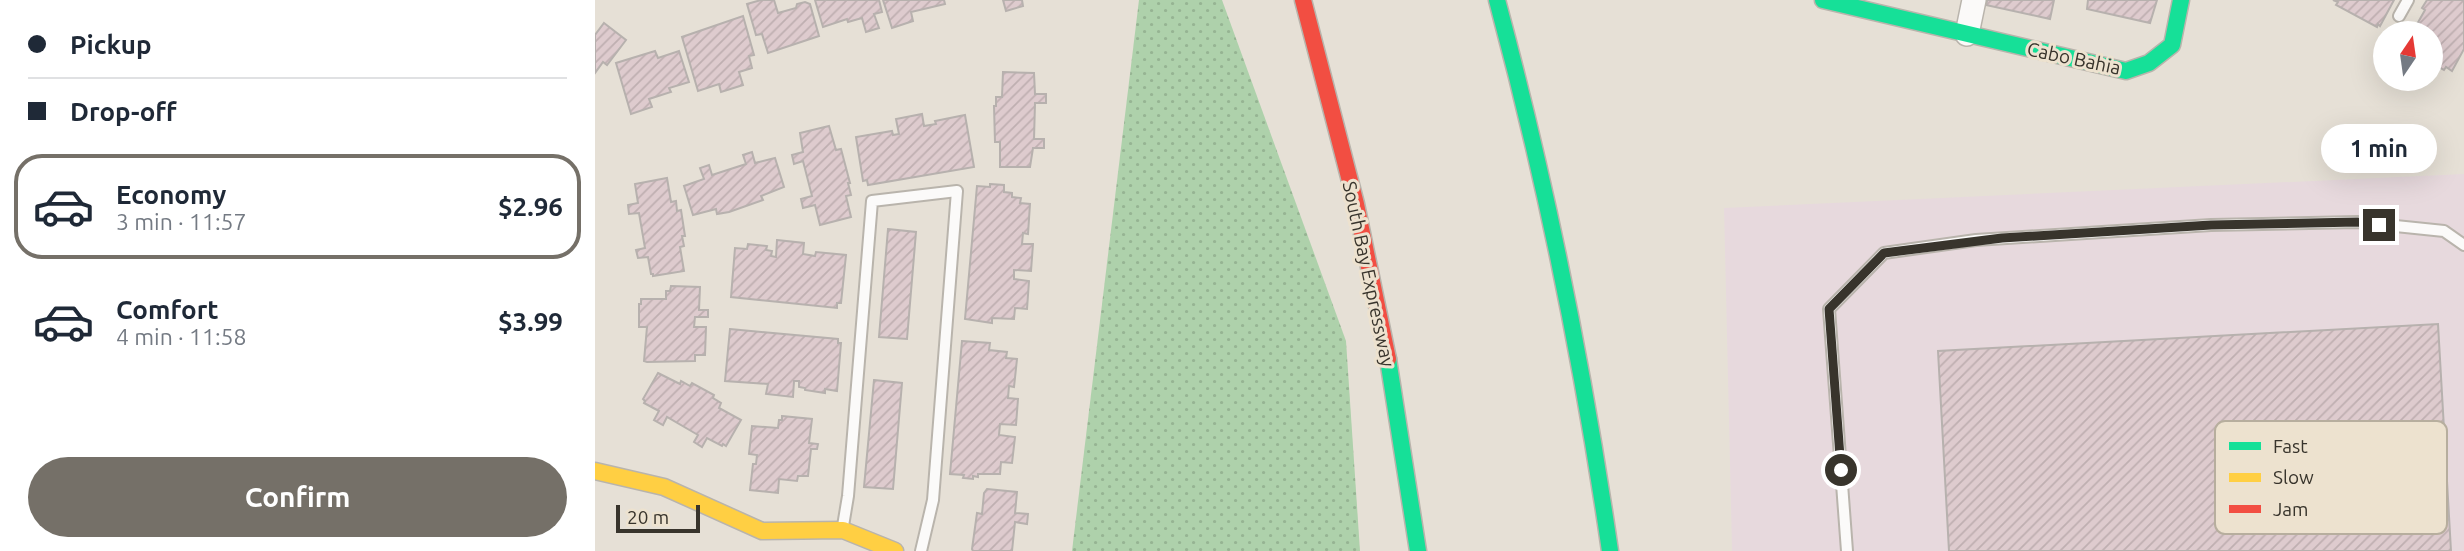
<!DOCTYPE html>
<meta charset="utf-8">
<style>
:root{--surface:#fff;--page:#f6f6f7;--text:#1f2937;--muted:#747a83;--line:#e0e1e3;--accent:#757068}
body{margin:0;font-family:Ubuntu,sans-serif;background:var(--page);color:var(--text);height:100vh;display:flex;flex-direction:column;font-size:26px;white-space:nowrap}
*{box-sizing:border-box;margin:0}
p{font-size:23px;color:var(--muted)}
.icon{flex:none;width:38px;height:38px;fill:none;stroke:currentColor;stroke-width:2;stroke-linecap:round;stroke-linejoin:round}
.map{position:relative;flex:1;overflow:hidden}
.side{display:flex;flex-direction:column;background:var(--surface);width:595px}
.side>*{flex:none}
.guide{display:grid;align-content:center;height:154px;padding:0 28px;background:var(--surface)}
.needle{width:46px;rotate:13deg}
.tools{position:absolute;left:1778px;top:21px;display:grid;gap:14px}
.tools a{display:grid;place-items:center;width:70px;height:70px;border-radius:50%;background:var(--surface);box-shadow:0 7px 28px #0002;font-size:35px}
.scale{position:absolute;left:21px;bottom:18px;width:84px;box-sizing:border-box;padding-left:7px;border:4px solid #38342c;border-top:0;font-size:19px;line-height:24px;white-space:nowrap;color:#38342c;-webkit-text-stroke:5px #ede2cf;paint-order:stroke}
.end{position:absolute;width:32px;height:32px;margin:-16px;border:9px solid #38342c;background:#fff;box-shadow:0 0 0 4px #fff}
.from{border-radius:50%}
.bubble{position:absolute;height:49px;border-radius:24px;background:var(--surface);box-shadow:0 7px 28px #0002;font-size:23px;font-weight:700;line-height:49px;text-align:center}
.guide b{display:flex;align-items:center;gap:24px;height:66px;font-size:26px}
.guide b+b{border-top:2px solid var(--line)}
.guide i{width:18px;height:18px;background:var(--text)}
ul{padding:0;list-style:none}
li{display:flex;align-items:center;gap:21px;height:105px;margin:0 14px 10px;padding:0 14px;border:4px solid transparent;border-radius:28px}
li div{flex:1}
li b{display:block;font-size:26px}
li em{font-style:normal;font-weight:700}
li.current{border-color:var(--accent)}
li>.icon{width:63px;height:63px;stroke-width:1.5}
.action{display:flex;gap:14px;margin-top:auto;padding:14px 28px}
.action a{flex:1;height:80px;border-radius:42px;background:var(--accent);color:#fff;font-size:28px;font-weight:700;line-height:80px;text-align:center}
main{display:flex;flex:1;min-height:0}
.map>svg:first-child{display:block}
.commercial{fill:#e7d9dd}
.grass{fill:url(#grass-dots)}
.building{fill:url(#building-hatch);stroke:#b7b1ae;stroke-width:2}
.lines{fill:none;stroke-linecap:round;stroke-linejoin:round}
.lane-casing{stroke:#b9b4ac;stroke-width:14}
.street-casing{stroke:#b9b4ac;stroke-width:26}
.fast-casing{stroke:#b9b4ac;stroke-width:19}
.slow-casing{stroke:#b9b4ac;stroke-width:19}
.jam-casing{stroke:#b9b4ac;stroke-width:19}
.lane{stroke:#fbfaf9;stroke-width:10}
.street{stroke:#fbfaf9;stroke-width:23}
.fast{stroke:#16e098;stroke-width:16}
.slow{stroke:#ffcf43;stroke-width:16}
.jam{stroke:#f24e42;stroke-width:16}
.route{stroke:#38342c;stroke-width:9}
.labels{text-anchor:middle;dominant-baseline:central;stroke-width:6;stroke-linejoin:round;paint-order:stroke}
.street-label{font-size:19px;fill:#38342c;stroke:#ede2cf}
.key{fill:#ede2cf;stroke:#b7ae9e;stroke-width:2}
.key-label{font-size:19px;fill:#38342c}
</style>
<main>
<section class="side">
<div class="guide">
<b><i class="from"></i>Pickup</b>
<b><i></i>Drop-off</b>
</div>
<ul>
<li class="current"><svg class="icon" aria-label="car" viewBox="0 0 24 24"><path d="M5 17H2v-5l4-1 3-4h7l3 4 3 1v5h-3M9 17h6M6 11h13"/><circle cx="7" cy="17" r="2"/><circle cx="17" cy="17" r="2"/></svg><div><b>Economy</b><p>3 min · 11:57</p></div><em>$2.96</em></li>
<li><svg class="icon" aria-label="car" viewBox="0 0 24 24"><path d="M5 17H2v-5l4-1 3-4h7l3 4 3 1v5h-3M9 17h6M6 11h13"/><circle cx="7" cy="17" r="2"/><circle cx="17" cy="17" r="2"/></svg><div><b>Comfort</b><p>4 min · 11:58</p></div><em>$3.99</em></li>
</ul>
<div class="action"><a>Confirm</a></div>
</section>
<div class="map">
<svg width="1869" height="551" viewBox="0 0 1869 551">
<defs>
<pattern id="grass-dots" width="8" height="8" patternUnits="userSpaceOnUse" patternTransform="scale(1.75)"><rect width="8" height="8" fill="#aed1ab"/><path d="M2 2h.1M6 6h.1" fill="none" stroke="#96b493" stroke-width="1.8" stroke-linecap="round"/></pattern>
<pattern id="building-hatch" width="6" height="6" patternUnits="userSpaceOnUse" patternTransform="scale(1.75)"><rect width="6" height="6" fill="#decbce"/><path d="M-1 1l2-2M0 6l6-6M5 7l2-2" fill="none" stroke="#bfafb1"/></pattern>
</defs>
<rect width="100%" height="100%" fill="#e6e0d6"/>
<polygon class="commercial" points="1869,174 1869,551 1137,551 1129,208"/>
<polygon class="grass" points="544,0 627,0 751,341 765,551 477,551"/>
<g class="building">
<polygon points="166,0 179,0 183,13 201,8 202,4 210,2 215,4 224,36 173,53 167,34 161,35 152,4"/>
<polygon points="220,0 284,0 287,12 279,14 284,28 271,32 267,18 253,22 252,19 228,27"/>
<polygon points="288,0 349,0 350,4 316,12 318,21 297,28"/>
<polygon points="408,0 427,0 428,6 411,11"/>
<polygon points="1390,0 1459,0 1455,19 1391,5 1392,1"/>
<polygon points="1493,0 1562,0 1555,23 1492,9"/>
<polygon points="1738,0 1799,0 1785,26 1783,24 1782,27 1741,5 1743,2"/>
<polygon points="1832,0 1869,0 1869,49 1857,71 1851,67 1849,70 1836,63 1836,33 1817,33 1830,10 1827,8"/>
<polygon points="148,16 159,55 154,56 157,68 144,72 148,85 126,92 124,84 103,91 87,37"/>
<polygon points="9,23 31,40 12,65 8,62 0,73 0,35"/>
<polygon points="60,51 63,58 84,51 94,82 74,88 76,92 54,99 57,107 36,114 21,63"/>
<polygon points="408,72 439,73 440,94 451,94 451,103 440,103 439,139 449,139 449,148 438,148 435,167 405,167 405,142 400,142 399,106 401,106 401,97 407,97"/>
<polygon points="327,114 329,126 341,124 340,121 370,115 379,167 273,185 272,180 268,181 261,137 297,131 298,135 304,134 301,119"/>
<polygon points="234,126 241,150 246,149 255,183 253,183 256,195 251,196 256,217 225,225 220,205 208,208 206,199 217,196 208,161 199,164 197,155 208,152 205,133"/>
<polygon points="157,152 160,163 180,158 189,187 166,196 168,200 134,212 122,214 121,209 98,215 89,186 109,179 105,168 114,165 117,175 151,164 148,155"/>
<polygon points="72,178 76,202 81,201 82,211 86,210 90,236 87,236 89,246 85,247 89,271 58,276 58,274 56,274 53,257 43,258 41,250 50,248 44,213 34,214 33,205 43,203 40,184"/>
<polygon points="395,184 409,185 409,192 417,193 417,197 426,198 425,203 435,204 433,234 428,233 427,244 438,244 436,271 419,270 419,279 434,281 432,309 420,308 419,319 397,318 397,323 370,319 382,186 395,187"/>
<polygon points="293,229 321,232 312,339 284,337"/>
<polygon points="182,240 209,243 208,254 220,256 221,252 251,255 246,303 242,303 242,308 136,297 140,248 152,249 153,244 172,246 171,250 177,251 176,256 181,257"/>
<polygon points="76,286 105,287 104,310 113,310 113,317 100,317 99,327 111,327 110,355 100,355 100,361 52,362 49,361 52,327 44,327 44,304 46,304 46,299 71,299 71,291 75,291"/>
<polygon points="1843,324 1856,551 1354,551 1343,351"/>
<polygon points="135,329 243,339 243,343 246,343 242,391 230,389 230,393 210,390 210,388 204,387 204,381 199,381 198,397 171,394 173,384 130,381"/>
<polygon points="367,341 395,343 394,350 412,352 411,358 422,359 419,387 414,386 413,398 423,399 421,425 405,424 404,435 420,437 417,463 406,462 405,474 383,474 383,477 378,476 378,479 368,478 369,475 355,474"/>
<polygon points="63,373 85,384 86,381 95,386 97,383 119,395 118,398 126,403 124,408 146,420 131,446 128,444 127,446 112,438 107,447 99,442 103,435 72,417 68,425 59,420 64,411 49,403 50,401 48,399"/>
<polygon points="279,380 307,383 298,489 269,487"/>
<polygon points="187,416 217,419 214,443 223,444 222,449 216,449 213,476 203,476 202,481 184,479 183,493 155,490 158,464 161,464 162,455 154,454 157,426 183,428 184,420 187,420"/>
<polygon points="392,489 422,492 420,513 433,514 432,524 420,522 417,551 378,551 377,549 382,513 387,514 389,493"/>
</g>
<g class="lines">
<defs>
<g id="lane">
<polyline points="1804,16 1813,0"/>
<polyline points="248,526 253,496 277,201 362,191 338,500 326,551"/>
<polyline points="1252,551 1234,309 1289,253 1381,240 1616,225 1762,222 1849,231 1869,245"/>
</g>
<polyline id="street" points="1372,34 1379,0"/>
<g id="fast">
<path d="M902 0C951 182 988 365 1015 551"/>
<polyline points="1228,0 1531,71 1554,63 1577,45 1586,0"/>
<polyline points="793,359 823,551"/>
</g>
<polyline id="slow" points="0,471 69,487 167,531 248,530 300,551"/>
<polyline id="jam" points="708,0 761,204 793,359"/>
</defs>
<use href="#lane" class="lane-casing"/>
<use href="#street" class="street-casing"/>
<use href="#fast" class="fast-casing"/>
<use href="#slow" class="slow-casing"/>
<use href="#jam" class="jam-casing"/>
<use href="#lane" class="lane"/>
<use href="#street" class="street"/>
<use href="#fast" class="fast"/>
<use href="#slow" class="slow"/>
<use href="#jam" class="jam"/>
</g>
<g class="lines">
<polyline class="route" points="1246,470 1234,309 1289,253 1407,238 1616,225 1762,222 1784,225"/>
</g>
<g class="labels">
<g class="street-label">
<text transform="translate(1479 58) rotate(12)">Cabo Bahia</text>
<text transform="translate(774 274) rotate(78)">South Bay Expressway</text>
</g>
</g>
<rect x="1620" y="421" width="232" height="113" rx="10" class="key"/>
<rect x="1634" y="442" width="32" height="8" fill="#16e098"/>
<rect x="1634" y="473" width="32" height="9" fill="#ffcf43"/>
<rect x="1634" y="505" width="32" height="8" fill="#f24e42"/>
<g class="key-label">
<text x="1678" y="453">Fast</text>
<text x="1678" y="484">Slow</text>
<text x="1678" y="516">Jam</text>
</g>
</svg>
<div class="tools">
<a><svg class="needle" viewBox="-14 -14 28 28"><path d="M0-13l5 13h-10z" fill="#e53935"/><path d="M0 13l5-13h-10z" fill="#747a83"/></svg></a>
</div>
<div class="scale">20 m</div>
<i class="end from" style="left:1246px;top:470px"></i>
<i class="end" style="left:1784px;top:225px"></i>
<div class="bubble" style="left:1726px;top:124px;width:116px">1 min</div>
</div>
</main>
